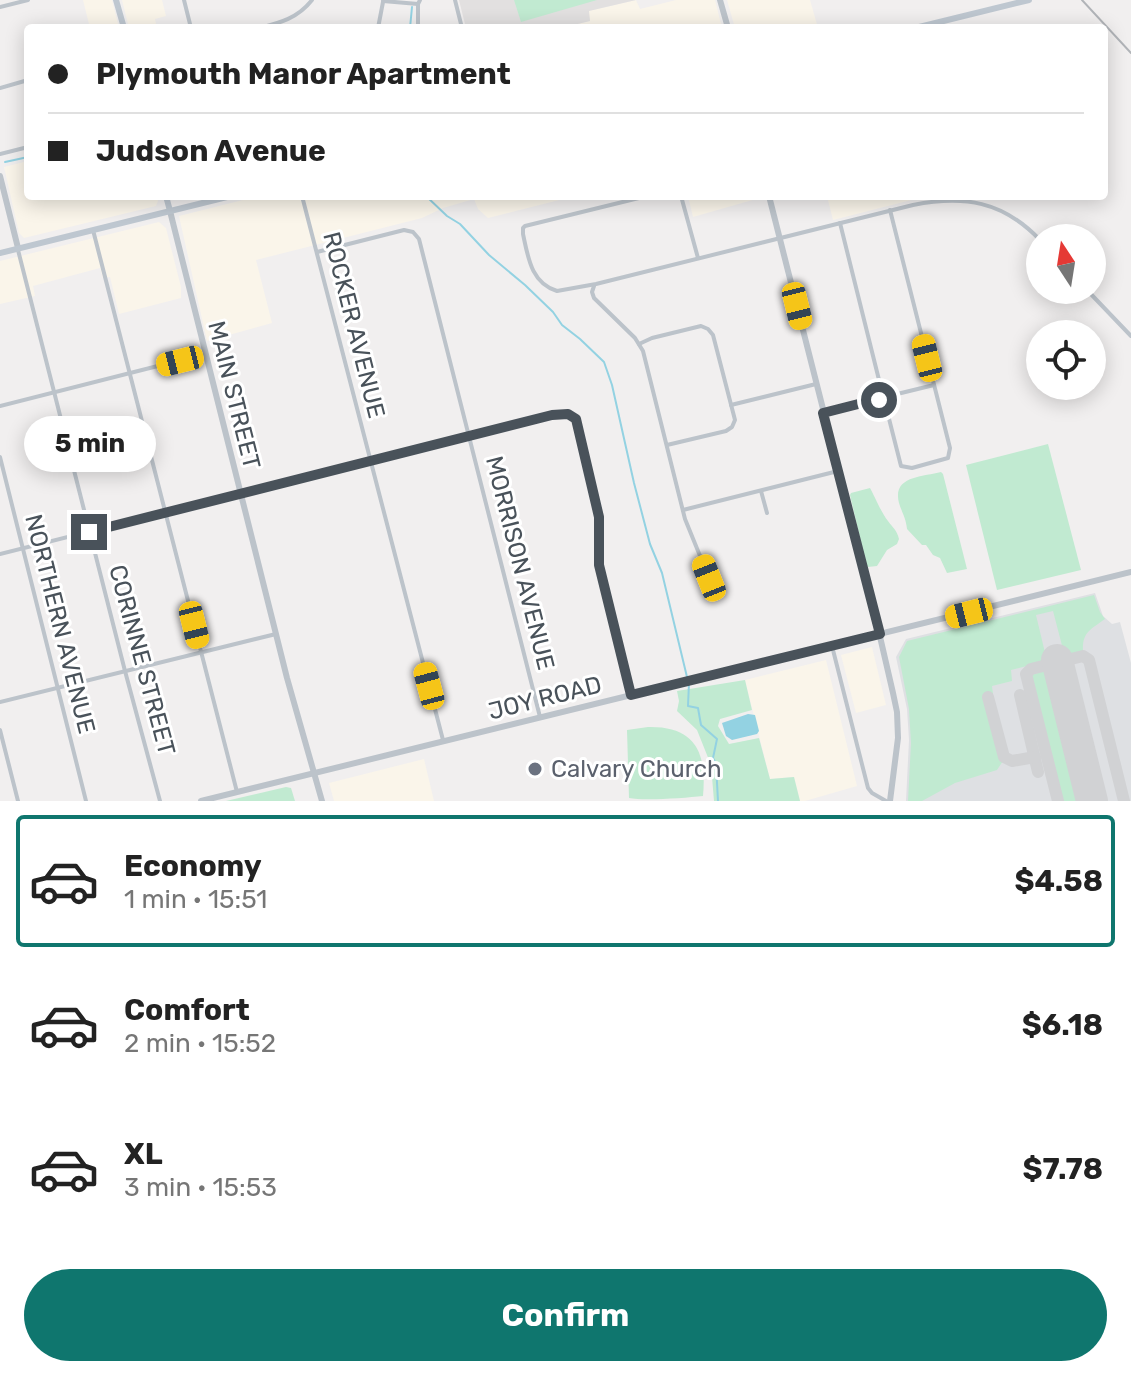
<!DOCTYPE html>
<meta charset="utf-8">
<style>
:root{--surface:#fff;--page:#f6f6f6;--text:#222;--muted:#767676;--line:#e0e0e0;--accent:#0f766e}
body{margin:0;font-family:Rubik,sans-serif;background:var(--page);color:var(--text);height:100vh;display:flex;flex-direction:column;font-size:30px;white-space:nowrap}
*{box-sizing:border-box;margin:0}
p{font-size:26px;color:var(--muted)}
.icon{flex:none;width:44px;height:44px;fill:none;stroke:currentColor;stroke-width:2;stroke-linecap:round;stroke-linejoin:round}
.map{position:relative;height:801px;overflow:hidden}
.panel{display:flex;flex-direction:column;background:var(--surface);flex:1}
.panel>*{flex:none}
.top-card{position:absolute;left:24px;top:24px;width:1084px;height:176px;border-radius:8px;box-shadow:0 4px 20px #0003;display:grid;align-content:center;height:176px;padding:0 24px;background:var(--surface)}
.needle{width:52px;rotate:348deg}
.fabs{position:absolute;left:1026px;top:224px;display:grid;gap:16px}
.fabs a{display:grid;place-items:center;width:80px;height:80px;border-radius:50%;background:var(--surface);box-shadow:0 4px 20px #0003;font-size:40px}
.end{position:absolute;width:36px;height:36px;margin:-18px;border:10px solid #49525a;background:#fff;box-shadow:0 0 0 4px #fff}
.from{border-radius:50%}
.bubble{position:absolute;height:56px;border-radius:28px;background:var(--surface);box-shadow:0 4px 20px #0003;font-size:26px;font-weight:700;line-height:56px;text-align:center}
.car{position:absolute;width:24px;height:48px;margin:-24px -12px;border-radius:10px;box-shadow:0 0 6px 2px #0007;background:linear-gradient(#f5c518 24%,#345 0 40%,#f5c518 0 76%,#345 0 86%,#f5c518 0)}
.top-card b{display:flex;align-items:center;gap:28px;height:76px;font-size:30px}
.top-card b+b{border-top:2px solid var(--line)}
.top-card i{width:20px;height:20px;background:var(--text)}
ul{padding:14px 0 0;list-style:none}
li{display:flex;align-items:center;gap:24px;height:132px;margin:0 16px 12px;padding:0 8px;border:4px solid transparent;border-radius:8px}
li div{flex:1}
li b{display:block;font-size:30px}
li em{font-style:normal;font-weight:700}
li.selected{border-color:var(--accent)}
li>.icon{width:72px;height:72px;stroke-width:1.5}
.button{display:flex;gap:16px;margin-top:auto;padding:16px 24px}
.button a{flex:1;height:92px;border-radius:48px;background:var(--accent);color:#fff;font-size:32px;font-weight:700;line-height:92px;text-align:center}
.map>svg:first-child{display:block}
.commercial{fill:#faf5ea}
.education{fill:#e2e0e0}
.airport{fill:#dee0e3}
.green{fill:#c1ead1}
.water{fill:#93d2e2}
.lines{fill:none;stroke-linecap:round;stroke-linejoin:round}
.stream{stroke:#93d2e2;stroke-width:2}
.taxiway{stroke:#d1d2d4;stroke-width:12}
.runway{stroke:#d1d2d4;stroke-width:32}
.minor{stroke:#bcc3ca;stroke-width:4}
.tertiary{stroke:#bcc3ca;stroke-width:6}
.secondary{stroke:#bec7d0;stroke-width:6}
.rail{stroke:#b1b4b8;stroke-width:2}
.route{stroke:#49525a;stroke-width:10}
.worship-dot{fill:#6b7280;stroke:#fff;stroke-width:3}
.labels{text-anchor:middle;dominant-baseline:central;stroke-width:6;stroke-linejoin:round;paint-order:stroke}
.street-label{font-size:24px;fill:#49525a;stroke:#fff}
.worship-label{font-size:24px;fill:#5b616d;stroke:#fff;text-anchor:start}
</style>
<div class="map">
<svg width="1131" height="801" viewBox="0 0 1131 801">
<rect width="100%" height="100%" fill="#f1efef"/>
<g class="commercial">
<polygon points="83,0 112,0 119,28 90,28"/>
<polygon points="122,0 162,0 166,16 155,19 157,28 129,28"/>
<polygon points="636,0 640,9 676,0 715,0 722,28 561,28 590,21 588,11"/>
<polygon points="727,0 810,0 818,28 735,28"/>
<polygon points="28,161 28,196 159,196 159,198 156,206 24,238 19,233 4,167"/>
<polygon points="259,196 575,196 488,218 478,209 474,199 443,208 422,218 256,260 272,323 207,341 179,216"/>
<polygon points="688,196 763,196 763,197 693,217"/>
<polygon points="827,196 927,196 833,220"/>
<polygon points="159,222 166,228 181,287 181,298 119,314 110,277 103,278 100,268 33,286 35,296 0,304 0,261"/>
<polygon points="872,647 886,705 856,713 841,655"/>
<polygon points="826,660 857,786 805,801 800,801 794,777 770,779 745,680"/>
<polygon points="424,759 434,801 334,801 329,783"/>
</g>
<polygon class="education" points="459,0 636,0 589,11 590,21 561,28 527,28 526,26 518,28 466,28"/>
<polygon class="airport" points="1095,593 1103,616 1112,624 1120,622 1131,663 1131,801 906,801 909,740 907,709 896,657 906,639"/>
<g class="green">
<polygon points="514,0 597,0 521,22"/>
<polygon points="1048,444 1081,570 997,590 966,465"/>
<path d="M941 472 943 474 967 569 947 573 940 558 933 555 926 545H922L907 529C906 518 902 513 899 503 892 476 922 477 941 472Z"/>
<path d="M870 488C875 497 882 514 888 521 893 528 897 530 899 539L897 544 887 550 877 566 868 567 866 564 850 495 851 493Z"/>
<path d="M1094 595 1100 612 1105 619C1090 630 1082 632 1083 652L1065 657 1053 611 1036 615 1047 661 1011 670 1012 681 992 686 993 694 985 696 1003 761 997 770 955 783 922 801H908L911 743 909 709 899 657 907 641Z"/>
<polygon points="1046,670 1050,674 1082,801 1062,801 1032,683 1032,675"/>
<polygon points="745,680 752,710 720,719 718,726 729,744 759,738 770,779 794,777 800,801 714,801 711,765 697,730 677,711 679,701 677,691"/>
<path d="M648 727C695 726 707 752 703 796 685 798 644 801 629 798L627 730Z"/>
<polygon points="286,787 291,788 295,801 226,801"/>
</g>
<polygon class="water" points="748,714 755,715 759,731 757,734 732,740 726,736 722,723"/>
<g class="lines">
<g class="stream">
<polyline points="410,28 412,7"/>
<polyline points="5,162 28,157"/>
<polyline points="426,196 447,216 460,224 489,255 525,285 553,312 562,325 580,339 604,362 612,385 634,483 650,544 662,573 687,677"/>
<polyline points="689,683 688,706 698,708 701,725 717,739 713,758 716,764 718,801"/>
</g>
<g class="taxiway">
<polyline points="1020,695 1038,772"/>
<polyline points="988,697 1004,757 1012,761 1035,757"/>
<polyline points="1058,801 1026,674 1031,669 1083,656 1089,660 1124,801"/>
</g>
<polyline class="runway" points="1057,660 1092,801"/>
<g class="minor">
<polyline points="184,0 191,28"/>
<polyline points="455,0 462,28"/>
<polyline points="383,1 418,4"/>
<polyline points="0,7 28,0"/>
<path d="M259 28C280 23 298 18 312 0"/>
<polyline points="378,28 383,2"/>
<polyline points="418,28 418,4 420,0"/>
<polyline points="0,88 28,80"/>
<polyline points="0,154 28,147"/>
<polyline points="302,196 443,740"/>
<path d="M647 196 525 226 523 228V234C528 257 531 283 557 291L596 284 913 205C964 195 1003 201 1040 240"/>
<polyline points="681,196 698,258"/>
<polyline points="840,223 882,392"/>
<polyline points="93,230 237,792"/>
<polyline points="18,250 125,671 160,801"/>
<polyline points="317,252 404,230 413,232 419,239 540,717"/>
<polyline points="594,286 592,292 594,298 635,338 643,351 685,519 709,578"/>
<polyline points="1087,290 1131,336"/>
<polyline points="639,344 652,338 701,326 708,329 713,335 735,420 732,427 726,431 667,445"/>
<circle cx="884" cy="398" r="5.5"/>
<polyline points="889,396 934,385"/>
<polyline points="885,403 901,466 912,468 948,458 950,448 890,210"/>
<polyline points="731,405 816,384"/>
<polyline points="0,406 205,354"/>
<polyline points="823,413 878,399"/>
<polyline points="0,457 86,801"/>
<polyline points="761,491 767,513"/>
<polyline points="683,510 838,471"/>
<polyline points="0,554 552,415 568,414 576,419 599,517 599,565 631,695"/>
<polyline points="832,646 868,788 872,793 886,801"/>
<polyline points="0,702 276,634"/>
<polyline points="0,730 18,801"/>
</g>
<g class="tertiary">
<polyline points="720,0 728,28"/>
<polyline points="0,176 18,248"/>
<polyline points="769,196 872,602 893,693 897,712 898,738 890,801"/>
<polyline points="170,211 287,678 322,801"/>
<polyline points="201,801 1131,572"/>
</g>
<g class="secondary">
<polyline points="116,0 124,28"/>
<polyline points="915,28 1029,0"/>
<polyline points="166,196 170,211"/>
<polyline points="0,253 231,196"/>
</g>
<polyline class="rail" points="1082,0 1131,53"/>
</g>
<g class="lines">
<polyline class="route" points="89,532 552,415 568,414 576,419 599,517 599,565 631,695 880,634 823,413 878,399 879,400"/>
</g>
<circle class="worship-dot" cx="535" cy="769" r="8"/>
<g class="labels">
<g class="street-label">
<text transform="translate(354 325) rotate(76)">ROCKER AVENUE</text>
<text transform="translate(234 395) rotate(76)">MAIN STREET</text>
<text transform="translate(520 563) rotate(76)">MORRISON AVENUE</text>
<text transform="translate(60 624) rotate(76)">NORTHERN AVENUE</text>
<text transform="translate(142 660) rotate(75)">CORINNE STREET</text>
<text transform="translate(545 698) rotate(-14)">JOY ROAD</text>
</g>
<g class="worship-label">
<text x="551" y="769">Calvary Church</text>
</g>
</g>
</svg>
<div class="fabs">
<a><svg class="needle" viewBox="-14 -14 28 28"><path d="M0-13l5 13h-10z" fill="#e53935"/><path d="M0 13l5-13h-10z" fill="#767676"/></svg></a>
<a><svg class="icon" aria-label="locate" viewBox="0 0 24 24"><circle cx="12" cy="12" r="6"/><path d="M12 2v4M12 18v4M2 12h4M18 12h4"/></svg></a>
</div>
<i class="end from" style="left:879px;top:400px"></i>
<i class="end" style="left:89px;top:532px"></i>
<div class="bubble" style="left:24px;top:416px;width:132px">5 min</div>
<i class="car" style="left:797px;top:306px;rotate:166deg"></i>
<i class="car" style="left:927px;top:358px;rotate:346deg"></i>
<i class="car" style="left:180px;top:361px;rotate:256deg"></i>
<i class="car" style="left:709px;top:578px;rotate:338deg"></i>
<i class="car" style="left:969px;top:613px;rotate:256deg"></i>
<i class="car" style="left:194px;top:625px;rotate:166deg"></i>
<i class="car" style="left:429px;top:686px;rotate:345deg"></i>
<div class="top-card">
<b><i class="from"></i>Plymouth Manor Apartment</b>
<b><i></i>Judson Avenue</b>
</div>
</div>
<section class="panel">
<ul>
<li class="selected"><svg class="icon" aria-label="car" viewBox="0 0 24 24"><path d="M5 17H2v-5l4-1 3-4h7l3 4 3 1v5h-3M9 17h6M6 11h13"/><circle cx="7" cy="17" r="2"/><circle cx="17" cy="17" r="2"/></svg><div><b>Economy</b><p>1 min · 15:51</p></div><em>$4.58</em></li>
<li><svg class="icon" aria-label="car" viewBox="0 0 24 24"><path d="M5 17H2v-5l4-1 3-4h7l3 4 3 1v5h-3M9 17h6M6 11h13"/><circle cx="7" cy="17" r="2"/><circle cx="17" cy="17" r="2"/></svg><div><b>Comfort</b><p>2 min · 15:52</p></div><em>$6.18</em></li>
<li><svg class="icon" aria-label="car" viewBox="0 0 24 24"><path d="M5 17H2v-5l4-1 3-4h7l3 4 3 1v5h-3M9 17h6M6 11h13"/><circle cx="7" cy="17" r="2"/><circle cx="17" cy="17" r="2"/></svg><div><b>XL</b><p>3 min · 15:53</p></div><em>$7.78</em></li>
</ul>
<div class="button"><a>Confirm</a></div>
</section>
